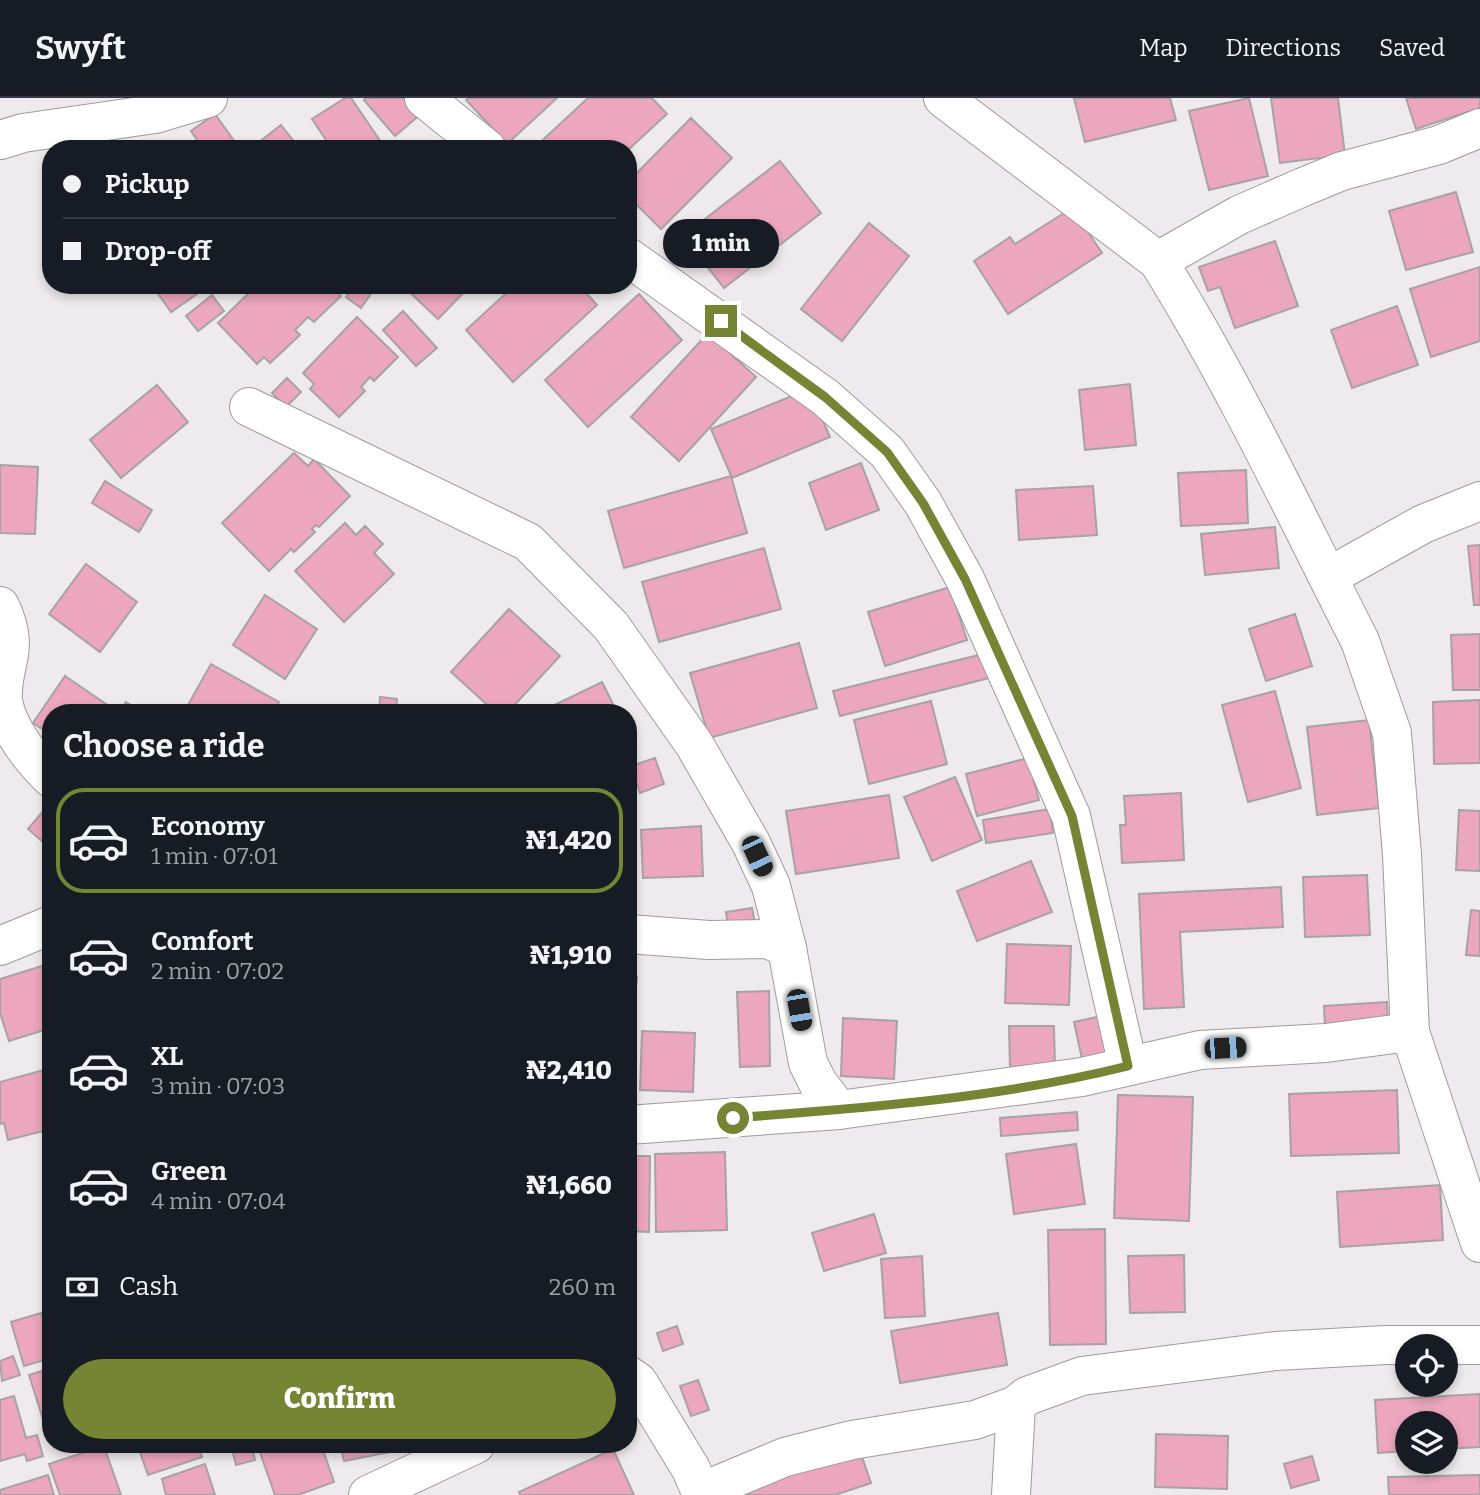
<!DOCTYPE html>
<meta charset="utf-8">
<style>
:root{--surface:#171b24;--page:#20242c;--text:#f1f3f6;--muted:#9ea1a6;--line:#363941;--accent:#758534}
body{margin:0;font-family:Bitter,serif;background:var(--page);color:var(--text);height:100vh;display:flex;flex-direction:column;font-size:26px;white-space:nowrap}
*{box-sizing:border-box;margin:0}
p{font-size:23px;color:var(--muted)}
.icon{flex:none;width:38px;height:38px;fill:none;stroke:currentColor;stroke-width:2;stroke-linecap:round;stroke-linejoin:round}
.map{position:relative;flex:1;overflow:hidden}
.panel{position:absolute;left:42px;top:606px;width:595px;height:749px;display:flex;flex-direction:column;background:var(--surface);border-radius:28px;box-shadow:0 4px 10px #0003}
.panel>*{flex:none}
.top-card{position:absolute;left:42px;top:42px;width:595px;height:154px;border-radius:28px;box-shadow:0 4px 10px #0003;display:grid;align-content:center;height:154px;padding:0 21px;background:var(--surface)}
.tools{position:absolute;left:1395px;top:1236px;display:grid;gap:14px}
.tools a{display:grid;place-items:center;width:63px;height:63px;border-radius:50%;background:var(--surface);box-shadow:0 4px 10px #0003;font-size:35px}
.end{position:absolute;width:32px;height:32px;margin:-16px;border:9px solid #758534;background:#fff;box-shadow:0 0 0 4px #fff}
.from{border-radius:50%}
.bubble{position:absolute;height:49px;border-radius:24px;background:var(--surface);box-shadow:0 4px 10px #0003;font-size:23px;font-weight:800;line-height:49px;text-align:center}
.car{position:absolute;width:21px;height:42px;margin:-21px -10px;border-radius:9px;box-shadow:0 0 5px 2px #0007;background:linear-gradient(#222 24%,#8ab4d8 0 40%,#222 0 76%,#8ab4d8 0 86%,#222 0)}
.top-card b{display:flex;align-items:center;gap:24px;height:66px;font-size:26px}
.top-card b+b{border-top:2px solid var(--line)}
.top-card i{width:18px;height:18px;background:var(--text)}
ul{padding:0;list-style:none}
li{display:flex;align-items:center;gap:21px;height:105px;margin:0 14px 10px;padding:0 7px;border:4px solid transparent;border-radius:28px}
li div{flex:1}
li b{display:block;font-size:26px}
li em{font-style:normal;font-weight:800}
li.selected{border-color:var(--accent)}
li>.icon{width:63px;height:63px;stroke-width:1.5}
h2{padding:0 21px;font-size:32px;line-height:84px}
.pay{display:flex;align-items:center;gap:18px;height:77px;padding:0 21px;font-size:26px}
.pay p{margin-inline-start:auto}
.cta{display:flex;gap:14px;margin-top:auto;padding:14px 21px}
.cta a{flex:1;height:80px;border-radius:42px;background:var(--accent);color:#fff;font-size:28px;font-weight:800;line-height:80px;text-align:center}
header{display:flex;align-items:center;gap:42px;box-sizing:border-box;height:98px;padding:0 35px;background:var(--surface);border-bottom:2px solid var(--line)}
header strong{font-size:33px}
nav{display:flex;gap:38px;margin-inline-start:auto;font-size:24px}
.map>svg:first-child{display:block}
.building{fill:#eca6bd;stroke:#a8a2a4;stroke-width:2}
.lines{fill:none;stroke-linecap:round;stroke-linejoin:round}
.minor-casing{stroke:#9f9b9f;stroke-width:40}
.minor{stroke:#fff;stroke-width:38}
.route{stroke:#758534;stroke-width:9}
</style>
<header>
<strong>Swyft</strong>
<nav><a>Map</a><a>Directions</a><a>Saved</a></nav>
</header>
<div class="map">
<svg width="1480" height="1397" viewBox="0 0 1480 1397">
<rect width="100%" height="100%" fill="#eeeaee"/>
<g class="building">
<polygon points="345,0 351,0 383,47 377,51 332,51 312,21"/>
<polygon points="366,0 407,0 421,16 395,38 364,2"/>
<polygon points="468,0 557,0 507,46 466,2"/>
<polygon points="588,0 652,0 667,16 628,52 533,51"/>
<polygon points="1074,0 1170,0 1176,22 1085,44"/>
<polygon points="1249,0 1268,78 1209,92 1189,13"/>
<polygon points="1271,0 1338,0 1345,57 1280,65"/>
<polygon points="1406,0 1480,0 1480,10 1416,31"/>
<polygon points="215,16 240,51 203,51 191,33"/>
<polygon points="691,20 732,60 661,131 628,98 628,84"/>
<polygon points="281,27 300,51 250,51"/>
<polygon points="780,63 821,115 724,190 683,138"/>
<polygon points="1456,94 1473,154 1406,172 1389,113"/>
<polygon points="1072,110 1102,155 1008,216 974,163 1010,139 1015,146"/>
<polygon points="869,125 909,158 842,243 801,211"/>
<polygon points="1275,143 1298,208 1235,230 1220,189 1208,193 1199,169"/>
<polygon points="1480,169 1480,243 1431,259 1410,191"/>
<polygon points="152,187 210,187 171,214"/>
<polygon points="257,187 331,187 341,198 314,224 308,219 295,232 300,237 270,265 264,259 257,266 218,225"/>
<polygon points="355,187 364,187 372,194 361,210 346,199"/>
<polygon points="402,187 471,187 438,221"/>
<polygon points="515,187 579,187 597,207 513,284 466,232"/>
<polygon points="639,196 682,242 588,329 545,282"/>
<polygon points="212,197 224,213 198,233 186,218"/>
<polygon points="1397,208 1418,267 1352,290 1331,232"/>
<polygon points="403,213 437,250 416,268 383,232"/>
<polygon points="357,219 398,259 374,283 370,279 361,289 365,293 339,319 310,291 314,286 303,275"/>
<polygon points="708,235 756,279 679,363 631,319"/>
<polygon points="287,280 301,294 286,309 272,295"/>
<polygon points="1130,286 1136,347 1085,352 1079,292"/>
<polygon points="157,287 188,324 121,380 90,342"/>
<polygon points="809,291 830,339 732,380 711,331"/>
<polygon points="294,355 308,368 314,361 350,398 319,429 316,427 312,431 315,434 294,454 291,451 269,473 222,425"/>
<polygon points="861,365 879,412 826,432 809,385"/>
<polygon points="0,367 38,369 35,436 0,435"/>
<polygon points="1246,372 1248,425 1181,428 1178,375"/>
<polygon points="731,378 747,435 624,470 608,413"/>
<polygon points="105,383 152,412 139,434 92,405"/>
<polygon points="1093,388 1097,437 1019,442 1016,392"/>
<polygon points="345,425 356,437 365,428 383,446 374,455 394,476 344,524 295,473"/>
<polygon points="1275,429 1279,470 1205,477 1201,436"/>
<polygon points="1480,447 1480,507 1474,507 1468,448"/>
<polygon points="764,450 781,511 659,544 642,484"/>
<polygon points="86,466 137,504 100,554 49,516"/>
<polygon points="950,489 967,542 885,568 868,514"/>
<polygon points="265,497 317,531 285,581 233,547"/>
<polygon points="509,511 560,558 508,614 495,614 451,574"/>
<polygon points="1295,516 1312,568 1266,583 1249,531"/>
<polygon points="1480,536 1480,592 1453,592 1451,537"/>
<polygon points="799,545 817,610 709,640 690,575"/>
<polygon points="987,555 993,579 840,618 833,593"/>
<polygon points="211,566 279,604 273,614 184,614"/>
<polygon points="65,578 109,608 105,614 51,614 51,637 33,625"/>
<polygon points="602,584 617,614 540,614"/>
<polygon points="1275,593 1301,690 1248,704 1222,607"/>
<polygon points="380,599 397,601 396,614 379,614"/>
<polygon points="1480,602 1480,665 1434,666 1433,604"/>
<polygon points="931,603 947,666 869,686 854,622"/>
<polygon points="126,604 142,614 120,614"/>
<polygon points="1369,622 1379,710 1317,717 1307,629"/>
<polygon points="655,660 664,686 640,695 631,668"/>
<polygon points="1028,660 1039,702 977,718 966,676"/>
<polygon points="955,679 982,742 932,763 904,699"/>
<polygon points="1181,695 1184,762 1122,765 1120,727 1126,727 1124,698"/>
<polygon points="889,697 899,760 796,776 786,713"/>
<polygon points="51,704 51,751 28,731"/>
<polygon points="1050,711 1053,735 986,745 983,722"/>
<polygon points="1459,712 1480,713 1480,773 1456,772"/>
<polygon points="701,728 703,778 643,780 641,732"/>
<polygon points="1031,763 1052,814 977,843 957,793"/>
<polygon points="1367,777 1370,837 1305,839 1303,779"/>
<polygon points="1281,789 1283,829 1180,834 1184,909 1144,911 1139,796"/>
<polygon points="752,810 756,830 729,834 726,814"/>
<polygon points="1471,812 1480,813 1480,858 1466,857"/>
<polygon points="1007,846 1071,848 1069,907 1005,905"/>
<polygon points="51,865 51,930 9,943 0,915 0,881"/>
<polygon points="628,878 637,879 628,969"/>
<polygon points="769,893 770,968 740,969 737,894"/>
<polygon points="1387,904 1388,926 1325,930 1324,908"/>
<polygon points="1101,918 1109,954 1082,961 1074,924"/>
<polygon points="843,920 897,923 894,981 841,978"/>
<polygon points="1009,928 1054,928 1055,970 1010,970"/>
<polygon points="642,933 695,935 693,994 640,992"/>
<polygon points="51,970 51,1031 8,1042 4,1025 0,1026 0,984"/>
<polygon points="1397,992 1399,1055 1291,1058 1289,996"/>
<polygon points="1118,997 1193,999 1189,1123 1114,1120"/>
<polygon points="1077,1014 1078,1032 1001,1038 1000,1020"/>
<polygon points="1076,1046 1085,1106 1014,1116 1006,1056"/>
<polygon points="725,1054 727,1132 656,1134 655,1056"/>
<polygon points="628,1058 650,1058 649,1134 628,1133"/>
<polygon points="1440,1087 1443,1142 1340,1149 1337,1094"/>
<polygon points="874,1116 886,1155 824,1173 812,1135"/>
<polygon points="1105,1131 1106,1246 1050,1247 1048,1132"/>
<polygon points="1184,1157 1185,1214 1130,1215 1128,1158"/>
<polygon points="922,1158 925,1218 885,1220 881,1161"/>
<polygon points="41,1215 51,1247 51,1260 24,1268 11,1224"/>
<polygon points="998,1215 1007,1267 900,1285 891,1233"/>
<polygon points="677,1228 683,1246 663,1253 657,1235"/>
<polygon points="13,1258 20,1277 2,1283 0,1263"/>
<polygon points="51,1270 51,1333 47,1334 29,1277"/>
<polygon points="698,1282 709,1312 691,1318 680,1288"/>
<polygon points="1480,1296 1480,1349 1446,1351 1446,1325 1407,1325 1407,1353 1378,1355 1375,1302"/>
<polygon points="14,1298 26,1340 37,1337 43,1358 27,1363 25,1356 0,1363 0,1302"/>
<polygon points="1156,1336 1228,1338 1227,1391 1155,1389"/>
<polygon points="137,1346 198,1346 202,1359 148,1377"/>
<polygon points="235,1346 251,1346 255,1362 236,1367 232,1351 236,1350"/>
<polygon points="257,1346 321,1346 334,1384 298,1397 275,1397"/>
<polygon points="340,1346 388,1346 390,1354 344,1363"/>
<polygon points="858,1347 871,1385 835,1397 740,1397"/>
<polygon points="104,1348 121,1397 60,1397 49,1366"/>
<polygon points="613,1351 634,1397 520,1397 519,1394"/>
<polygon points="1312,1358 1319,1382 1291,1390 1284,1366"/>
<polygon points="205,1366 215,1397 166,1397 162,1381"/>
<polygon points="48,1377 54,1397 0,1397 0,1392"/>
<polygon points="1480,1377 1480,1397 1389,1397 1388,1379"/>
</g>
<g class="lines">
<defs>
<g id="minor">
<polyline points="424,0 487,51"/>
<polyline points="943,0 1158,163"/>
<path d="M1480 30 1439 47 1342 73 1303 89 1239 117 1158 163C1234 285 1295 415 1360 543L1392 635 1402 757 1410 934 1480 1145"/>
<polyline points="0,42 23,35 155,16 208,0"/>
<polyline points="628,159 825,299 887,354 923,405 965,481 1071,718 1128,968"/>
<polyline points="249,309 528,444 611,528 694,646 751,745 771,788 787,850 808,965 818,985 839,1012"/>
<polyline points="1328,479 1423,426 1480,403"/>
<path d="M0 508C22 553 0 567 3 603 8 631 31 661 51 680"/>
<polyline points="628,836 709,842 768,841 787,850"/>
<polyline points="0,848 51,827"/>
<polyline points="628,1027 839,1012 1082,979 1200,952 1326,945 1410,934"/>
<polyline points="628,1277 638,1284 691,1371 702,1397"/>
<polyline points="701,1394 785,1359 852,1342 975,1322 1016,1307 1027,1298 1082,1278 1276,1253 1386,1247 1480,1247"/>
<polyline points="368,1397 476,1346"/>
<polyline points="1011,1397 1016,1307"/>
</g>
</defs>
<use href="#minor" class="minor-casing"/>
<use href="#minor" class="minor"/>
</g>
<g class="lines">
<path class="route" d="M721 223 825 299 887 354 923 405 965 481 1072 718 1128 968C1000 1000 865 1010 733 1020"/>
</g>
</svg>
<div class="tools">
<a><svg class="icon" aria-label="locate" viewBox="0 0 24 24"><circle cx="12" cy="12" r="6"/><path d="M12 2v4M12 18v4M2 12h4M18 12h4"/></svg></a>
<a><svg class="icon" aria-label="layers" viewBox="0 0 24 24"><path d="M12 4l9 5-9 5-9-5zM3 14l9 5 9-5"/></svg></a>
</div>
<i class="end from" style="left:733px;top:1020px"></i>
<i class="end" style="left:721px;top:223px"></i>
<div class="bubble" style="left:663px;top:121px;width:116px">1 min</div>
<i class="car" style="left:757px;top:758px;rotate:155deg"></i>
<i class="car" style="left:799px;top:912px;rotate:170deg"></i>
<i class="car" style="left:1225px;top:950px;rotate:87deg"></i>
<div class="top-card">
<b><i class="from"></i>Pickup</b>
<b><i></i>Drop-off</b>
</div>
<section class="panel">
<h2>Choose a ride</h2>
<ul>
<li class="selected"><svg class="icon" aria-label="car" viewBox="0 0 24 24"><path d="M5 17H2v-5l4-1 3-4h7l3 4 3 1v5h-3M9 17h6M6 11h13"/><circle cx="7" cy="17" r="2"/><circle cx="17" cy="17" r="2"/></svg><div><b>Economy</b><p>1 min · 07:01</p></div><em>₦1,420</em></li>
<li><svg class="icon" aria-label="car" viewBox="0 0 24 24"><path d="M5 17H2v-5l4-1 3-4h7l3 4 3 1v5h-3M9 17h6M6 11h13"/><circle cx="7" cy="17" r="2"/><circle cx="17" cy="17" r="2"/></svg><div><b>Comfort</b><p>2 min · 07:02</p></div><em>₦1,910</em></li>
<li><svg class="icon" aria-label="car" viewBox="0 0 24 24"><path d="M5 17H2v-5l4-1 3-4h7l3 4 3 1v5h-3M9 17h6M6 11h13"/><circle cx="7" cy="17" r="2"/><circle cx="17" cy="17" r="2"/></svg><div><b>XL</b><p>3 min · 07:03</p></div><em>₦2,410</em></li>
<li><svg class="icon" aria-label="car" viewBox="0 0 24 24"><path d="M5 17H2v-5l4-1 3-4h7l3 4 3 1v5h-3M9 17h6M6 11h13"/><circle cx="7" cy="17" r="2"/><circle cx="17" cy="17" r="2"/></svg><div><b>Green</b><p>4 min · 07:04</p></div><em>₦1,660</em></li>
</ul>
<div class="pay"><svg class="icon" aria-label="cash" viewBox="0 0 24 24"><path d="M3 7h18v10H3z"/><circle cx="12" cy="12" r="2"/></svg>Cash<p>260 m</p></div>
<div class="cta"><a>Confirm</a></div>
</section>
</div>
